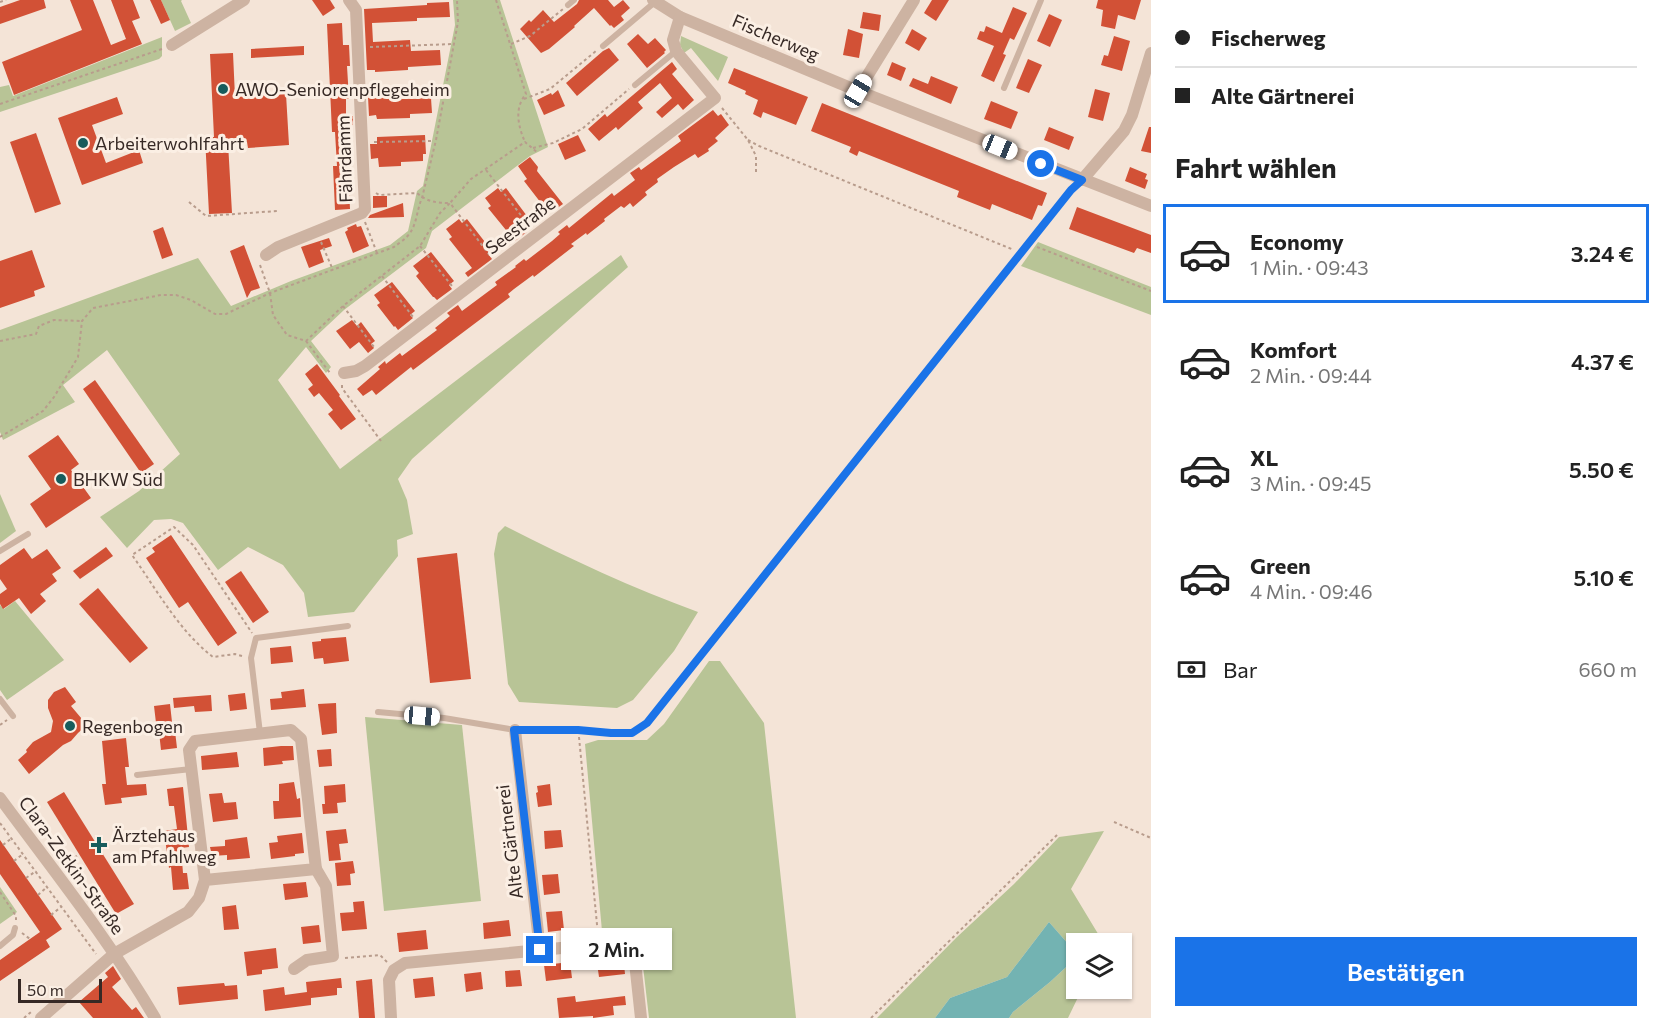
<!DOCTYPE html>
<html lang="de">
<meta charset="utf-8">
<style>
:root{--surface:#fff;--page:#f6f6f6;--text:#222;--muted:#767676;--line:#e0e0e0;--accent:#1a73e8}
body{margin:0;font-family:Commissioner,sans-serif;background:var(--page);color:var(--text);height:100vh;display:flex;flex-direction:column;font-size:22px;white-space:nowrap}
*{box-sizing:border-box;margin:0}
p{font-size:20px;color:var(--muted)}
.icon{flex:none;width:33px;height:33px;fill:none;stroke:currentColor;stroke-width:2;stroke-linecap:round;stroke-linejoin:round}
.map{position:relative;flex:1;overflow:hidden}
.drawer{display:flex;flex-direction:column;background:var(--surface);width:510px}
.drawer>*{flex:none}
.guide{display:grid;align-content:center;height:132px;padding:0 24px;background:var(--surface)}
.controls{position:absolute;left:1066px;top:933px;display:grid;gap:12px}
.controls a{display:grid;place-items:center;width:66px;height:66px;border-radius:0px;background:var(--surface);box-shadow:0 2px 4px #0004;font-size:30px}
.scale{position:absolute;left:18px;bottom:15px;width:84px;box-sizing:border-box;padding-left:6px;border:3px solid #362925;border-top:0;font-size:16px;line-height:21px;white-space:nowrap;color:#362925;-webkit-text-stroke:4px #fbefe4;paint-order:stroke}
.end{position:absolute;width:27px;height:27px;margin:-14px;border:8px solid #1a73e8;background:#fff;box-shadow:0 0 0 3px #fff}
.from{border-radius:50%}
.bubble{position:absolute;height:42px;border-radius:0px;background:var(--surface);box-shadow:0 2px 4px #0004;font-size:20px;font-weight:600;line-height:42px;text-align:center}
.car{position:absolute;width:18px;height:36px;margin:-18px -9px;border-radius:8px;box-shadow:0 0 4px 2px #0007;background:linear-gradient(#fff 24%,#345 0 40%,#fff 0 76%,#345 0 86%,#fff 0)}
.guide b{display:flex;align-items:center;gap:21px;height:57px;font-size:22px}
.guide b+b{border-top:2px solid var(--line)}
.guide i{width:15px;height:15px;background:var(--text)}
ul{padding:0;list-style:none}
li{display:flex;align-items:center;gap:18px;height:99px;margin:0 12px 9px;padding:0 12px;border:3px solid transparent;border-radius:0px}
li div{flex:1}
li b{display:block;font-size:22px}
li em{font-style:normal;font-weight:600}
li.selected{border-color:var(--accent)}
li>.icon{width:54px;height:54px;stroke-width:1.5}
h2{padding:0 24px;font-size:27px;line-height:72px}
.pay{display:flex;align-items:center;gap:15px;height:66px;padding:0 24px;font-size:22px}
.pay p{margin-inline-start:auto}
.action{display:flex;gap:12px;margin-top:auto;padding:12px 24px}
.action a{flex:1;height:69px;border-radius:0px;background:var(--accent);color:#fff;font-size:24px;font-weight:600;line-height:69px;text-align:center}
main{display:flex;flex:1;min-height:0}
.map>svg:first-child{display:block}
.green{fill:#b8c496}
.water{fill:#73b3b2}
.building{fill:#d25136}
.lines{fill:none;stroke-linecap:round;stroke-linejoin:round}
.path{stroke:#b89c8c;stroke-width:2;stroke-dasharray:3 3;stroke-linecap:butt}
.service{stroke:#cdb3a2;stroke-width:6}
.minor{stroke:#cdb3a2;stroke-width:12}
.route{stroke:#1a73e8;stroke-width:8}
.poi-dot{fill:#175c5c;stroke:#fbefe4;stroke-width:2}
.labels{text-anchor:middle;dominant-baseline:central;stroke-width:6;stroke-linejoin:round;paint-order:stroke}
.street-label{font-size:18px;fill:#362925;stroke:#fbefe4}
.poi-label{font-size:18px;fill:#362925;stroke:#fbefe4;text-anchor:start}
</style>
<main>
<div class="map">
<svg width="1151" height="1018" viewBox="0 0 1151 1018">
<rect width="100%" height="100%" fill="#f4e4d7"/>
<g class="green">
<polygon points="161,0 182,0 181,1 191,23 175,31"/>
<polygon points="453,0 500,0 548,147 530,156 432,231 426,248 344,310 311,341 331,367 326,373 306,347 278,380 340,469 621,255 628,267 412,459 398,479 407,500 413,534 397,540 398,556 354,612 308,617 304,593 283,565 248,547 218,570 183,523 171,519 154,520 127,548 100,517 139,491 180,454 107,350 63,385 75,402 3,440 0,432 0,330 198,258 231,306 291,281 390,245 408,231 417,191 423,186 455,25"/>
<polygon points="681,36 728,57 718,81 691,48 684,53 680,45"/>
<polygon points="162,37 162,56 159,59 0,112 0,87 9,85 13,96"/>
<polygon points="1038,242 1151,287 1151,315 1021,266"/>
<polygon points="0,494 16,531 0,543"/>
<path d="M505 526C568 558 632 588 698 612L674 651 633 700 617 708 519 702 508 684 494 554 498 533Z"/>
<polygon points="15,601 64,660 7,700 0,690 0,605 4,609"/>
<path d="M709 661H720L764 723 796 1018H649L640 940C629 924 619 929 602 931L585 744 598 740H647L664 724Z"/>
<polygon points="365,717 462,725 481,901 384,911"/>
<polygon points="1104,831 1071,889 1103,942 1102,943 1077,944 1077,954 1049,922 1007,977 950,998 935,1018 877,1018 957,937 1014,884 1059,837"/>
<polygon points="0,887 17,912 0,924"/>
<polygon points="1077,957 1077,988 1082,989 1068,1018 1009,1018 1013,1012 1050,982"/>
</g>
<polygon class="water" points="1049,922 1077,954 1077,957 1050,982 1013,1012 1009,1018 935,1018 950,998 1007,977"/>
<g class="building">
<polygon points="20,0 44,0 46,8 0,24 0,7"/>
<polygon points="70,0 93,0 111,45 126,39 111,0 133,0 140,18 132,21 142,44 14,95 2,62 82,30"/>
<polygon points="150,0 161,0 170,20 161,24"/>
<polygon points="312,0 330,0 335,8 323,16"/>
<polygon points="579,0 608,0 614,7 623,0 630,8 621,16 624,20 614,28 611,25 610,26 594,8 574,26 575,27 549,49 541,53 520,29 529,20 531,22 543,10 554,22 577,4"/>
<polygon points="932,0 949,0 936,21 924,13"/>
<polygon points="1098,0 1141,0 1135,20 1118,15 1115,29 1101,26 1103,10 1096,8"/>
<polygon points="449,2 450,17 417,18 417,21 372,23 373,42 410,40 411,51 440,50 441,65 408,67 408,70 375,72 375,70 367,70 364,9 427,5 427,3"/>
<polygon points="1013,7 1027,13 1014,40 1010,38 1003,54 1006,55 994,82 981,76 994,46 977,39 980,31 984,32 986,26 1002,33"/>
<polygon points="863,12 881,15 879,31 860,28"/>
<polygon points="1049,14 1062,20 1050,47 1037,41"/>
<polygon points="342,23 343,45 349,45 350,66 347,66 349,99 346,99 346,116 353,116 353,125 350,125 352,165 348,165 350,209 335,210 333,166 337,166 335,132 332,132 327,24"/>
<polygon points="848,29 863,34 859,58 843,55"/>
<polygon points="912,29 927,38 919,51 905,43"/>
<polygon points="638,34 648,44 655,38 666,50 664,52 665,53 647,68 627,44"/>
<polygon points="1114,36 1130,41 1122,71 1101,65 1104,55 1108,56"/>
<polygon points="304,46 304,55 251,58 251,49"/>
<polygon points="609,48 619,60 577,96 566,83 603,51"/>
<polygon points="233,53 235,97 286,94 289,145 248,148 247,142 228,143 232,213 209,214 205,137 214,137 210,54"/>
<polygon points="1028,59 1042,65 1029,93 1016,88"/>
<polygon points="672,62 677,69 672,74 694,100 683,110 678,104 662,118 656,112 672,98 660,83 638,102 643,108 618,130 616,127 599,141 588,129 605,114 607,117"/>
<polygon points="892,62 906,68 901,81 887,75"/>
<polygon points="734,68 808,97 796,125 763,112 761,118 753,114 758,100 745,94 746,91 728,83"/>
<polygon points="931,76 958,87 951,104 909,86 913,78 928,84"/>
<polygon points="1095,89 1110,93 1103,121 1088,117"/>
<polygon points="402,90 402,99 431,98 432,113 410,114 410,118 377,119 376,115 369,116 368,97 383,96 383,91"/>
<polygon points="558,90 565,106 544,115 537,100 551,93 552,95"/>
<polygon points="117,97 123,114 92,125 106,163 139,150 143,163 82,185 58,118"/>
<polygon points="991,101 1018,112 1011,129 984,119"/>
<polygon points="822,103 1047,193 1042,206 1038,205 1032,220 992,204 990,210 957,197 959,191 859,151 857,156 849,152 851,147 811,131"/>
<polygon points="713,110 718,116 721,114 729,125 715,138 718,141 708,149 709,151 698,158 695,154 674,167 657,179 658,182 645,192 647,195 633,207 630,203 624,208 621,206 604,219 605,221 587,235 586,233 571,244 574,246 534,277 533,275 514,289 508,294 510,297 413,370 411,367 376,395 372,390 363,396 357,389 380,369 378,367 385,361 386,364 400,353 402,356 437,330 435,328 450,316 447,313 458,305 462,311 497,285 495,282 516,267 515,266 524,259 526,261 552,241 560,234 558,232 567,225 569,228 612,193 614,196 635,180 630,173 639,167 641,170 681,141 678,136"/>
<polygon points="1049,127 1074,137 1069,150 1044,140"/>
<polygon points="1149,127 1151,127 1151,153 1141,151"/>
<polygon points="36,133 61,204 35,213 10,142"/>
<polygon points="425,135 426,154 423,154 423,161 401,162 401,166 379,167 378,158 371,159 370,144 377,144 377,137"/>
<polygon points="578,135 586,151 565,160 558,144"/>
<polygon points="530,157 538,167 537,171 563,204 553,211 550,208 547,210 541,203 524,181 527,179 518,166"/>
<polygon points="1130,167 1147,174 1145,179 1148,180 1145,189 1125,181"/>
<polygon points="498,188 501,192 506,188 530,220 524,226 528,231 515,241 488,208 491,206 485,198"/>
<polygon points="373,196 387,196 387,207 373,208"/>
<polygon points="403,203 404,217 368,218 370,215"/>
<polygon points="1077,207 1151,235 1151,253 1137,248 1134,253 1069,229"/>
<polygon points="459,219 462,223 467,219 492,251 488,254 492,259 468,277 465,273 472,268 449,239 452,237 446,229"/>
<polygon points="356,224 357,227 361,226 369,246 353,253 345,232 348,230 347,228"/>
<polygon points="163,227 173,255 162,259 153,231"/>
<polygon points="329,238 332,246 320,250 324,262 309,268 301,247"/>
<polygon points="244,245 260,288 251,291 247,298 230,251"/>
<polygon points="32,250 45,287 34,291 35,296 0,308 0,261"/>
<polygon points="431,252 454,281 449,285 452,289 437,300 434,297 433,297 416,276 419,273 413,266"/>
<polygon points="392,282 415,311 410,315 413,318 398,330 395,326 394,327 377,305 380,303 374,295"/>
<polygon points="352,320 357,326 361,322 375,341 371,344 374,348 368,353 359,342 350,349 336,331"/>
<polygon points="317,364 340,395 339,396 356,419 341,430 328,414 333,410 319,393 314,397 308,389 313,385 305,374"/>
<polygon points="95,380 154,464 141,473 83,389"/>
<polygon points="58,435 79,464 71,470 91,498 46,528 30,504 51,489 28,456"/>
<polygon points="171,535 237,633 218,646 188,602 179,608 146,558 155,552 152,548"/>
<polygon points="106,547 113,556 80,579 73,571"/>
<polygon points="24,548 32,559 47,549 61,568 52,574 57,581 40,594 46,601 31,614 19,598 3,609 0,604 0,594 7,589 0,579 0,565"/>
<polygon points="457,553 471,679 430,683 417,558"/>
<polygon points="241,571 269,612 253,623 225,582"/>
<polygon points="98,588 148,648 130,663 79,604"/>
<polygon points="346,637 349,661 324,664 323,658 314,659 312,642 321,641 321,639"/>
<polygon points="291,646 293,662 271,664 270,648"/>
<polygon points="65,687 76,702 71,706 87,725 78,733 71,741 63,745 29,774 18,760 27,752 26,750 33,742 51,732 53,721 48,708 48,700 54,692"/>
<polygon points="304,689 306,707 271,710 270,699 282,698 281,692"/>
<polygon points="245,693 247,709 230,711 228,695"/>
<polygon points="211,695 212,711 195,712 194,706 174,708 173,698"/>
<polygon points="336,703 337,733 322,735 318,704"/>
<polygon points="170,704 173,731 175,731 177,748 161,750 158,723 156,723 154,706"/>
<polygon points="126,738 129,767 125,767 127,785 146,784 147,795 121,798 122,803 105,805 102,784 106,784 102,741"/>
<polygon points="281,746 293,746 294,760 282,761 283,764 264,766 263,748"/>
<polygon points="331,749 332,766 319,767 317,750"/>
<polygon points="237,752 239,767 202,770 201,756"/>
<polygon points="294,782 297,799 300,798 301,817 274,819 273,801 279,801 279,784"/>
<polygon points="345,784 346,802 337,803 338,813 323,814 322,804 325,804 324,786"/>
<polygon points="550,784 552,805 538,807 536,793 538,792 537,786"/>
<polygon points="183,787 189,847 181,848 183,873 187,873 189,889 173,890 171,867 169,868 164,831 177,829 174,806 169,806 167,789"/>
<polygon points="64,792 134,904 116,914 47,802"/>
<polygon points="222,793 224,803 236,802 238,819 213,822 209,794"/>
<polygon points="346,829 348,843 339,844 341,860 329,861 326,831"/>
<polygon points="561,830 563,847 545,849 544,831"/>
<polygon points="302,833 304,853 295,854 295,856 271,859 269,843 278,842 277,836"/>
<polygon points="247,837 250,858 227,860 227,855 212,856 210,847 225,846 225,840"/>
<polygon points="0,840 62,929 46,940 50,947 0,981 0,960 40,932 0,874"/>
<polygon points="353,861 355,873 350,874 351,885 337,886 335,863"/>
<polygon points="558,874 560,893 544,895 542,875"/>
<polygon points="306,882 308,897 285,900 283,884"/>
<polygon points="364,901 367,929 342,931 340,913 354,912 353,902"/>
<polygon points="236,905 239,929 224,930 222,907"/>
<polygon points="562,911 564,930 548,932 546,912"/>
<polygon points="509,920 511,936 484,939 483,923"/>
<polygon points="319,925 321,942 303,944 301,927"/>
<polygon points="426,930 428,949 399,952 397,933"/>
<polygon points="276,948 278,968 262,970 262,974 247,976 244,952"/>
<polygon points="617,954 618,964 624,964 625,974 599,977 596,956"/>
<polygon points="570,962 572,978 546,981 544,965"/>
<polygon points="113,966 121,979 112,987 132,1010 136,1007 144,1018 93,1018 79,1002 108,977 105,973"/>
<polygon points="520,970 522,986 506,987 505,971"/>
<polygon points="481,972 483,989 466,992 464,974"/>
<polygon points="433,977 435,996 415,998 413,979"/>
<polygon points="341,978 342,988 337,988 337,995 311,998 311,1005 265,1011 263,990 284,987 285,995 307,992 306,982"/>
<polygon points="372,979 375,1018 359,1018 356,981"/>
<polygon points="224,983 225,986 237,985 238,999 179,1005 177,987"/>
<polygon points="575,996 576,1002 625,996 626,1005 613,1006 614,1015 593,1018 593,1016 559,1018 557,998"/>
</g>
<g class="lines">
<g class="path">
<path d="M496 0 526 94C514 108 518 126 525 142"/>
<polyline points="0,2 6,0"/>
<polyline points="511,44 530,36 563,9"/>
<polyline points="370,47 454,44"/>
<polyline points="372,95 444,94"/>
<polyline points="524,99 550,89 596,51"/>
<polyline points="0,104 162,49"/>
<polyline points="722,108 748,140 756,156 756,174"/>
<polyline points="748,140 759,146 1014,250"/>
<polyline points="374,142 434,141"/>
<polyline points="533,148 553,143 582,129 629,89"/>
<polyline points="486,170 530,227"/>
<path d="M376 193 379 195 417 193C427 202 437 203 450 203L471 179 525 142 538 153"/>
<polyline points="189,202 206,216 277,211"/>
<polyline points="365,222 377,253"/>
<polyline points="321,242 333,270"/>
<polyline points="420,246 452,286"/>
<polyline points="1037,247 1151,291"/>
<polyline points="260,265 270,293 273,315 287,335 306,341 343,306 420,246 440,213 450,203 491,257"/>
<polyline points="382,276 413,317"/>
<polyline points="343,306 374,347"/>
<polyline points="0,341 36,334 39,326 54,320 82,321"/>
<polyline points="306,341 330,373 332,373"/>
<polyline points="342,385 342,388 381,441"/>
<path d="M0 437 43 411 54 397 78 357 82 321 93 308 161 295H176L191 300 215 314H226L270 293 394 247C399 243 406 239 410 233 417 223 417 209 422 198L436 140 458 22 457 0"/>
<path d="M242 656 235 654 213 657C179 631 157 590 132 555L174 527 193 545 252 633"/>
<polyline points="0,725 7,720"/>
<polyline points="579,737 598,935"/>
<polyline points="1114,822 1151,838"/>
<polyline points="0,823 96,954"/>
<polyline points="3,845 12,838"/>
<polyline points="14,861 23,854"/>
<polyline points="64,863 77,856"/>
<polyline points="26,878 36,871"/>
<polyline points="0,892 16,916 16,920"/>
<polyline points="38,895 47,887"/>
<polyline points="51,915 61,907"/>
<polyline points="22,933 30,939"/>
<polyline points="345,958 380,955 387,962"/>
<polyline points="24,1018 31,1012"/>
<polyline points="871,1018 1059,833"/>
</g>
<g class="service">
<polyline points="568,5 574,0"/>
<polyline points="603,46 655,2"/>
<polyline points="635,85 676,51"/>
<polyline points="1004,88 1041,0"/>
<polyline points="0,551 28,534"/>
<polyline points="0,699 13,716"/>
<polyline points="378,712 444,718 515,730 578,730 611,733 632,733 647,723 1071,190 1082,180"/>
<polyline points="260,733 251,658 256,638 348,626"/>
<polyline points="137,775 191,769"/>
<polyline points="0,946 13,935 15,928"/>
</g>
<g class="minor">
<polyline points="653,0 680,17 858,91 1151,206"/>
<polyline points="172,45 244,0"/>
<polyline points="858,91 914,0"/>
<polyline points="1082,180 1124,131 1132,115 1151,53"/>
<polyline points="266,255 278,247 362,213 365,209 356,10 349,0"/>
<polyline points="344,373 356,371 365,366 715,98 676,51 673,40 680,17"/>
<polyline points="515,730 540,950"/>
<path d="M0 798C53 870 110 941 155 1018"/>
<polyline points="294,969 307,960 333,956 326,886 316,869"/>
<polyline points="41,1018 114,954 188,912 199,898 205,880 189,750 195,741 291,730 301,739 316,869 205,880"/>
<polyline points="391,1018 389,980 394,970 405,963 624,942 630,945 634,953 641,1018"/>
</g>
</g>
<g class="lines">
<polyline class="route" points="540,950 514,730 578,730 611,733 632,733 647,723 1071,190 1082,180 1041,164"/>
</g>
<g class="poi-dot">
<circle cx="223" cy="89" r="6"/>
<circle cx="83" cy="143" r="6"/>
<circle cx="61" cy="479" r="6"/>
<circle cx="70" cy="726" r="6"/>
<path d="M96 836h6v6h6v6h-6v6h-6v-6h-6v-6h6z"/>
</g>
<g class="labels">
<g class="street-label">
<text transform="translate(776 37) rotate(23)">Fischerweg</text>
<text transform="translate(344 159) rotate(-92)">Fährdamm</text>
<text transform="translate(520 225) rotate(-37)">Seestraße</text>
<text transform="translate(509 842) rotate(-97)">Alte Gärtnerei</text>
<text transform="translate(72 865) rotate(54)">Clara-Zetkin-Straße</text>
</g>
<g class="poi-label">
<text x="235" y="89">AWO-Seniorenpflegeheim</text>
<text x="95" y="143">Arbeiterwohlfahrt</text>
<text x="73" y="479">BHKW Süd</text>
<text x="82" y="726">Regenbogen</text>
<text x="112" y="835">Ärztehaus<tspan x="112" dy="21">am Pfahlweg</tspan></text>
</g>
</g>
</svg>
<div class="controls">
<a><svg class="icon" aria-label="layers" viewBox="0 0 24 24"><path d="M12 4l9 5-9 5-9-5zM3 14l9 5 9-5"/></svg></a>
</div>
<div class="scale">50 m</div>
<i class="end from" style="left:1041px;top:164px"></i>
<i class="end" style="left:540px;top:950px"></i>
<div class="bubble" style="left:561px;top:928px;width:111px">2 Min.</div>
<i class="car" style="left:858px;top:91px;rotate:31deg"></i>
<i class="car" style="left:1000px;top:147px;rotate:112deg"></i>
<i class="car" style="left:422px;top:716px;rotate:95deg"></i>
</div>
<section class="drawer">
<div class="guide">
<b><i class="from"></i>Fischerweg</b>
<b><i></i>Alte Gärtnerei</b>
</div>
<h2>Fahrt wählen</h2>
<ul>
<li class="selected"><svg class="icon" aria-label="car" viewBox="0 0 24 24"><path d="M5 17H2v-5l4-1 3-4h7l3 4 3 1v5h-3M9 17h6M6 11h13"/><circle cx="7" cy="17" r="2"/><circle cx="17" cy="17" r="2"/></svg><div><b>Economy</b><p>1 Min. · 09:43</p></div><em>3.24 €</em></li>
<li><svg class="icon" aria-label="car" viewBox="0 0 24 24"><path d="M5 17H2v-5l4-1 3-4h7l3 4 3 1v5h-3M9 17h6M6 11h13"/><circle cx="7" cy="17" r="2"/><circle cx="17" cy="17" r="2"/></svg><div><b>Komfort</b><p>2 Min. · 09:44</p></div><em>4.37 €</em></li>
<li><svg class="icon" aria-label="car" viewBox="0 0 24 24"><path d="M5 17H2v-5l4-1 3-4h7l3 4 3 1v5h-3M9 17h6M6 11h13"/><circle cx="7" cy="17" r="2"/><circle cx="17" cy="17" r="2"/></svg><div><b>XL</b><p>3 Min. · 09:45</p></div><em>5.50 €</em></li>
<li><svg class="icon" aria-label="car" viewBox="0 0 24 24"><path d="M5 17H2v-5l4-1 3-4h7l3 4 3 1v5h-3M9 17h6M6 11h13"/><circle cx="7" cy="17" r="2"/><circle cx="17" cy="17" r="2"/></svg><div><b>Green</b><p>4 Min. · 09:46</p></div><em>5.10 €</em></li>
</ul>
<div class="pay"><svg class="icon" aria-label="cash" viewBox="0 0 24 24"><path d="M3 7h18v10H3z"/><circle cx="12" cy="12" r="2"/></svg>Bar<p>660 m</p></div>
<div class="action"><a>Bestätigen</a></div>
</section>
</main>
